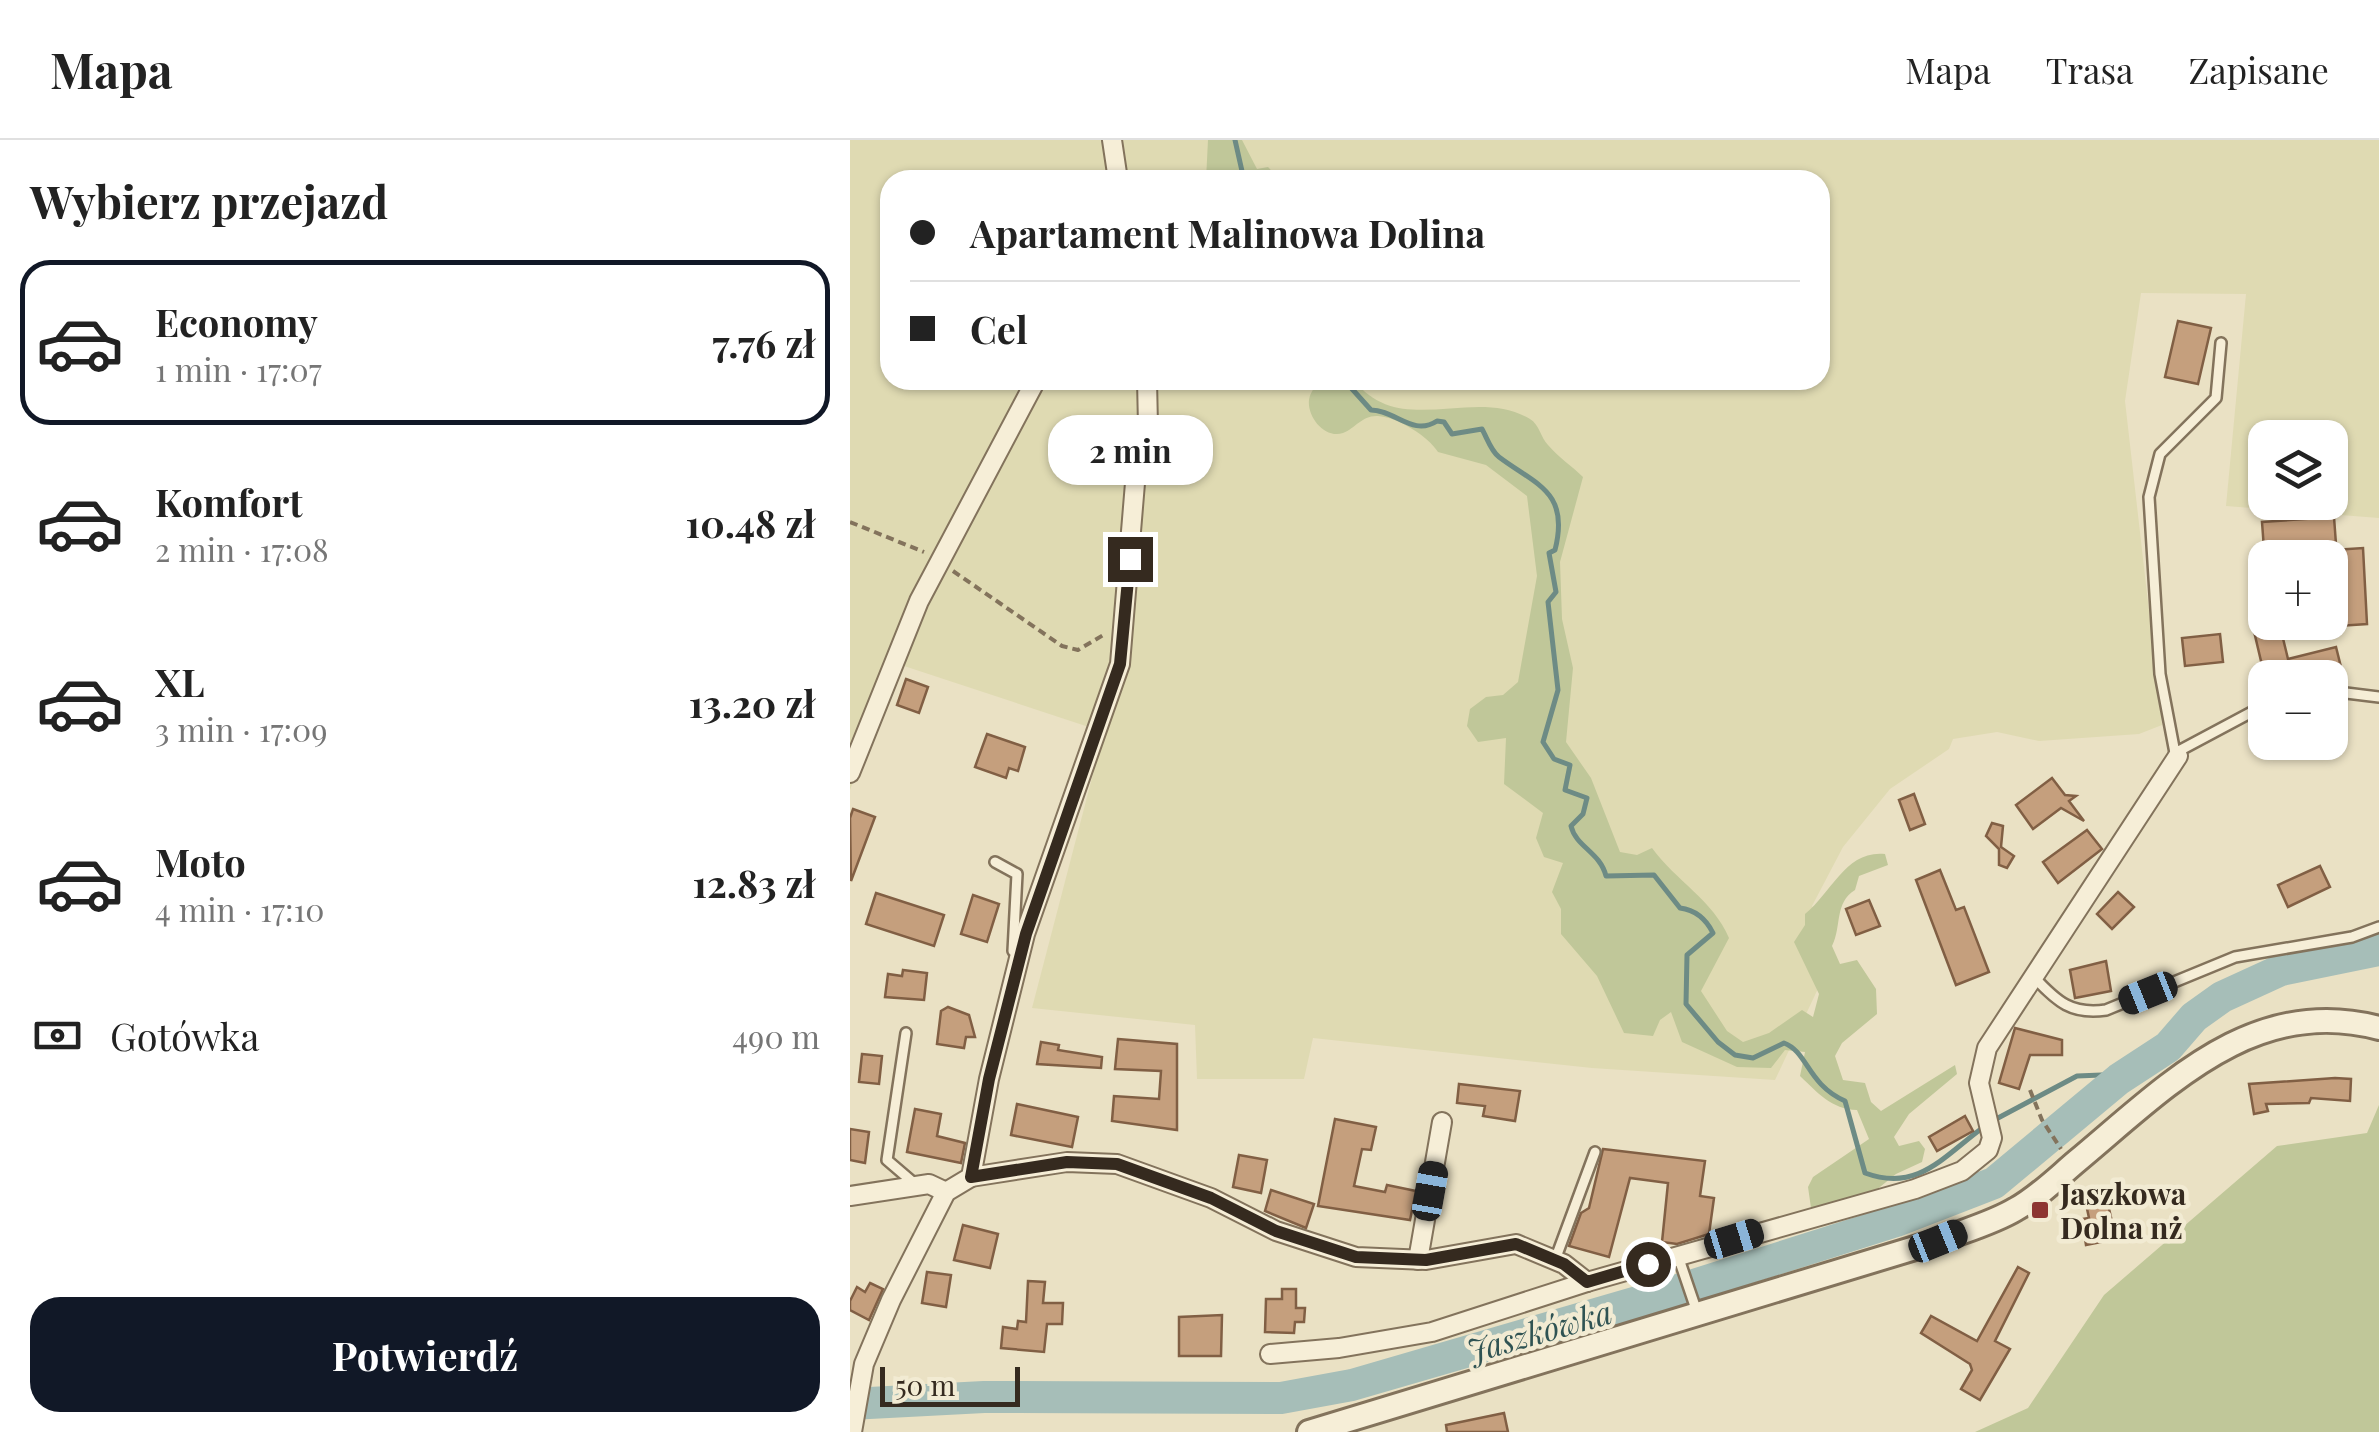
<!DOCTYPE html>
<html lang="pl">
<meta charset="utf-8">
<style>
:root{--surface:#fff;--page:#f2f2f2;--text:#222;--muted:#767676;--line:#e0e0e0;--accent:#111827}
body{margin:0;font-family:"Playfair Display",serif;background:var(--page);color:var(--text);height:100vh;display:flex;flex-direction:column;font-size:38px;white-space:nowrap}
*{box-sizing:border-box;margin:0}
p{font-size:32px;color:var(--muted)}
.icon{flex:none;width:55px;height:55px;fill:none;stroke:currentColor;stroke-width:2;stroke-linecap:round;stroke-linejoin:round}
.map{position:relative;flex:1;overflow:hidden}
.panel{display:flex;flex-direction:column;background:var(--surface);width:850px}
.panel>*{flex:none}
.hud{position:absolute;left:30px;top:30px;width:950px;height:220px;border-radius:30px;box-shadow:0 2px 8px #0004;display:grid;align-content:center;height:220px;padding:0 30px;background:var(--surface)}
.tools{position:absolute;left:1398px;top:280px;display:grid;gap:20px}
.tools a{display:grid;place-items:center;width:100px;height:100px;border-radius:20px;background:var(--surface);box-shadow:0 2px 8px #0004;font-size:50px}
.scale{position:absolute;left:30px;bottom:25px;width:140px;box-sizing:border-box;padding-left:10px;border:5px solid #352a1f;border-top:0;font-size:28px;line-height:35px;white-space:nowrap;color:#352a1f;-webkit-text-stroke:8px #f2ebd3;paint-order:stroke}
.end{position:absolute;width:45px;height:45px;margin:-22px;border:12px solid #352a1f;background:#fff;box-shadow:0 0 0 5px #fff}
.from{border-radius:50%}
.bubble{position:absolute;height:70px;border-radius:30px;background:var(--surface);box-shadow:0 2px 8px #0004;font-size:32px;font-weight:700;line-height:70px;text-align:center}
.car{position:absolute;width:30px;height:60px;margin:-30px -15px;border-radius:12px;box-shadow:0 0 8px 2px #0007;background:linear-gradient(#222 24%,#8ab4d8 0 40%,#222 0 76%,#8ab4d8 0 86%,#222 0)}
.hud b{display:flex;align-items:center;gap:35px;height:95px;font-size:38px}
.hud b+b{border-top:2px solid var(--line)}
.hud i{width:25px;height:25px;background:var(--text)}
ul{padding:0;list-style:none}
li{display:flex;align-items:center;gap:30px;height:165px;margin:0 20px 15px;padding:0 10px;border:5px solid transparent;border-radius:30px}
li div{flex:1}
li b{display:block;font-size:38px}
li em{font-style:normal;font-weight:700}
li.selected{border-color:var(--accent)}
li>.icon{width:90px;height:90px;stroke-width:1.5}
h2{padding:0 30px;font-size:45px;line-height:120px}
.pay{display:flex;align-items:center;gap:25px;height:110px;padding:0 30px;font-size:38px}
.pay p{margin-inline-start:auto}
.button{display:flex;gap:20px;margin-top:auto;padding:20px 30px}
.button a{flex:1;height:115px;border-radius:30px;background:var(--accent);color:#fff;font-size:40px;font-weight:700;line-height:115px;text-align:center}
header{display:flex;align-items:center;gap:60px;box-sizing:border-box;height:140px;padding:0 50px;background:var(--surface);border-bottom:2px solid var(--line)}
header strong{font-size:48px}
nav{display:flex;gap:55px;margin-inline-start:auto;font-size:35px}
main{display:flex;flex:1;min-height:0}
.map>svg:first-child{display:block}
.farmland{fill:#dfdab2;fill-rule:evenodd}
.green{fill:#c0c799}
.lines{fill:none;stroke-linecap:round;stroke-linejoin:round}
.stream{stroke:#6d8b85;stroke-width:5}
.river{stroke:#a6beb8;stroke-width:32}
.building{fill:#c59f7d;stroke:#815f44;stroke-width:2.5}
.service-casing{stroke:#83735c;stroke-width:14}
.minor-casing{stroke:#83735c;stroke-width:22}
.tertiary-casing{stroke:#83735c;stroke-width:28}
.path{stroke:#83735c;stroke-width:4;stroke-dasharray:8 5;stroke-linecap:butt}
.service{stroke:#f6eed7;stroke-width:9}
.minor{stroke:#f6eed7;stroke-width:18}
.tertiary{stroke:#f6eed7;stroke-width:22}
.route{stroke:#352a1f;stroke-width:12}
.poi-dot{fill:#8d3531;stroke:#f2ebd3;stroke-width:4}
.labels{text-anchor:middle;dominant-baseline:central;stroke-width:9;stroke-linejoin:round;paint-order:stroke}
.poi-label{font-size:30px;font-weight:bold;fill:#352a1f;stroke:#f2ebd3;text-anchor:start}
.water-label{font-size:32px;font-style:italic;fill:#2f5353;stroke:#f2ebd3}
</style>
<header>
<strong>Mapa</strong>
<nav><a>Mapa</a><a>Trasa</a><a>Zapisane</a></nav>
</header>
<main>
<section class="panel">
<h2>Wybierz przejazd</h2>
<ul>
<li class="selected"><svg class="icon" aria-label="car" viewBox="0 0 24 24"><path d="M5 17H2v-5l4-1 3-4h7l3 4 3 1v5h-3M9 17h6M6 11h13"/><circle cx="7" cy="17" r="2"/><circle cx="17" cy="17" r="2"/></svg><div><b>Economy</b><p>1 min · 17:07</p></div><em>7.76 zł</em></li>
<li><svg class="icon" aria-label="car" viewBox="0 0 24 24"><path d="M5 17H2v-5l4-1 3-4h7l3 4 3 1v5h-3M9 17h6M6 11h13"/><circle cx="7" cy="17" r="2"/><circle cx="17" cy="17" r="2"/></svg><div><b>Komfort</b><p>2 min · 17:08</p></div><em>10.48 zł</em></li>
<li><svg class="icon" aria-label="car" viewBox="0 0 24 24"><path d="M5 17H2v-5l4-1 3-4h7l3 4 3 1v5h-3M9 17h6M6 11h13"/><circle cx="7" cy="17" r="2"/><circle cx="17" cy="17" r="2"/></svg><div><b>XL</b><p>3 min · 17:09</p></div><em>13.20 zł</em></li>
<li><svg class="icon" aria-label="car" viewBox="0 0 24 24"><path d="M5 17H2v-5l4-1 3-4h7l3 4 3 1v5h-3M9 17h6M6 11h13"/><circle cx="7" cy="17" r="2"/><circle cx="17" cy="17" r="2"/></svg><div><b>Moto</b><p>4 min · 17:10</p></div><em>12.83 zł</em></li>
</ul>
<div class="pay"><svg class="icon" aria-label="cash" viewBox="0 0 24 24"><path d="M3 7h18v10H3z"/><circle cx="12" cy="12" r="2"/></svg>Gotówka<p>490 m</p></div>
<div class="button"><a>Potwierdź</a></div>
</section>
<div class="map">
<svg width="1529" height="1292" viewBox="0 0 1529 1292">
<rect width="100%" height="100%" fill="#eae1c4"/>
<path class="farmland" d="M0 0H1529V378L1376 366 1396 154 1291 153 1275 261 1312 585 1289 594 1189 601 1147 592 1103 599 1099 609 1040 649 993 707 962 766 981 821 925 940 742 928 463 898 454 939H347L345 885 182 868 254 592 48 524 0 650ZM40 40H970V240H40ZM1415 298H1480V362H1415Z"/>
<g class="green">
<polygon points="358,0 392,0 407,29 418,27 430,40 356,40"/>
<path d="M469 240H504C550 300 624 245 680 279 689 284 691 298 698 305 708 317 722 326 733 337L710 422 712 479 723 528 716 602 741 638 770 712 787 715 802 708C826 741 863 760 879 798L851 851 877 891 893 902 919 893 952 870 963 877 969 854 944 802 955 785V774C983 751 996 710 1035 714L1038 725 1009 736 1005 750C984 763 992 786 982 806L990 824 1007 820 1026 849 1027 874 992 903 985 916 993 940 1015 943 1021 962 1031 971 1105 925 1107 934 1059 974 1044 997 1049 1006 1069 1001 1075 1009 1072 1022 1046 1034 1025 1051 961 1068 958 1047 963 1037 1019 999 1007 970C981 969 968 953 950 936L955 912 935 910 921 928 887 927 832 902 821 872 810 880 803 896 774 893 747 836 711 794V769L702 752 713 723 694 717 686 698 693 673 654 644 656 598 628 602 617 586 620 569 636 557 653 555 668 542 687 436 677 356 636 325 588 312C578 296 547 277 528 276 512 275 506 288 493 293 475 299 457 277 459 260 460 252 466 246 469 240Z"/>
<polygon points="1529,965 1529,1292 1125,1292 1178,1268 1254,1155 1427,1006 1517,993"/>
</g>
<g class="lines">
<g class="stream">
<polyline points="385,0 394,40"/>
<path d="M494 240 521 270C545 270 563 297 587 281L594 282 602 294 632 289C637 298 641 311 649 317 686 345 720 351 705 410L699 413 706 452 698 462 708 550 693 602 704 619 720 625 715 650 737 658 733 674 721 686C726 707 750 712 756 736L804 735 830 768C846 770 856 779 863 793L837 815 836 864 868 902 885 915 903 918 934 903C958 912 957 944 995 961L1015 1033C1067 1052 1092 1018 1131 989"/>
<polyline points="1148,978 1227,936 1276,934"/>
</g>
<polyline class="river" points="0,1264 134,1257 431,1258 502,1245 825,1151 1046,1081 1144,1043 1269,939 1318,907 1344,877 1372,857 1431,830 1529,810"/>
</g>
<g class="building">
<polygon points="1328,181 1361,188 1348,244 1315,237"/>
<polygon points="1484,377 1486,404 1414,409 1412,382"/>
<polygon points="1513,408 1517,484 1488,486 1484,410"/>
<polygon points="1420,482 1429,482 1438,519 1486,507 1493,535 1415,538 1403,487"/>
<polygon points="1370,494 1373,522 1335,526 1332,498"/>
<polygon points="56,539 78,547 69,573 47,565"/>
<polygon points="137,594 175,607 168,631 159,628 156,638 125,627"/>
<polygon points="1202,638 1215,655 1226,656 1219,661 1234,681 1211,668 1183,689 1166,665"/>
<polygon points="1064,654 1075,684 1060,690 1049,660"/>
<polygon points="3,669 25,677 1,741 0,678"/>
<polygon points="1142,683 1153,686 1151,707 1164,716 1157,728 1149,725 1149,709 1136,696"/>
<polygon points="1237,690 1252,709 1208,743 1193,722"/>
<polygon points="1470,726 1480,747 1438,767 1428,745"/>
<polygon points="1090,730 1106,770 1114,767 1139,832 1106,845 1066,740"/>
<polygon points="1268,752 1284,767 1262,789 1247,774"/>
<polygon points="26,753 94,775 84,806 16,784"/>
<polygon points="123,755 149,764 137,802 111,794"/>
<polygon points="1019,760 1030,786 1006,795 996,769"/>
<polygon points="1256,821 1261,851 1225,858 1220,830"/>
<polygon points="53,830 77,833 74,860 35,857 38,834 52,836"/>
<polygon points="98,867 119,875 125,897 116,897 114,908 87,904 91,871"/>
<polygon points="1165,888 1212,900 1212,915 1180,915 1169,949 1149,943"/>
<polygon points="268,899 327,904 327,990 262,981 264,956 309,959 311,931 265,929"/>
<polygon points="191,902 209,905 208,910 252,917 251,928 187,924"/>
<polygon points="12,914 32,916 29,944 9,942"/>
<polygon points="1485,938 1501,939 1500,961 1461,958 1459,963 1416,964 1418,971 1404,974 1399,944"/>
<polygon points="609,944 670,951 665,981 633,976 635,966 607,963"/>
<polygon points="167,964 228,977 222,1007 161,995"/>
<polygon points="65,969 91,974 87,996 115,1003 111,1023 57,1012"/>
<polygon points="1115,976 1123,991 1087,1011 1079,997"/>
<polygon points="485,979 526,987 521,1010 512,1009 504,1046 535,1052 537,1045 566,1051 560,1080 468,1066"/>
<polygon points="0,989 19,992 15,1023 0,1020"/>
<polygon points="753,1009 855,1021 850,1056 864,1058 859,1094 827,1104 812,1102 818,1043 780,1038 759,1117 719,1106 731,1073 739,1068"/>
<polygon points="389,1015 417,1020 411,1053 383,1047"/>
<polygon points="421,1050 464,1064 456,1088 415,1071"/>
<polygon points="1257,1060 1266,1099 1236,1105 1232,1079 1239,1078 1236,1064"/>
<polygon points="113,1085 148,1094 140,1128 104,1120"/>
<polygon points="1168,1127 1179,1133 1145,1201 1160,1209 1130,1260 1111,1249 1122,1230 1120,1224 1071,1193 1081,1176 1127,1201"/>
<polygon points="77,1132 101,1135 96,1167 72,1163"/>
<polygon points="178,1141 195,1142 193,1163 213,1163 212,1184 197,1184 194,1212 151,1208 153,1187 167,1189 168,1181 176,1182"/>
<polygon points="20,1143 33,1149 19,1180 0,1170 0,1161 7,1147 15,1152"/>
<polygon points="432,1149 446,1149 446,1168 455,1168 454,1182 445,1182 444,1193 415,1192 416,1159 432,1159"/>
<polygon points="372,1175 371,1216 329,1216 329,1177"/>
<polygon points="654,1273 658,1292 597,1292 596,1285"/>
</g>
<g class="lines">
<defs>
<g id="service">
<polyline points="1371,203 1366,258 1310,314 1299,357 1310,534 1325,613 1415,565"/>
<polyline points="1480,551 1529,557"/>
<polyline points="145,722 167,734 163,811"/>
<path d="M1184 837C1207 862 1222 875 1256 870L1385 817 1502 797 1529 787"/>
<polyline points="56,893 37,1020 65,1044"/>
<polyline points="828,1116 848,1175"/>
<polyline points="705,1120 745,1012"/>
</g>
<g id="minor">
<polyline points="262,0 268,40"/>
<polyline points="0,633 69,461 186,240"/>
<polyline points="121,1037 217,1022 267,1024 361,1058 426,1091 506,1117 576,1120 666,1104 714,1124 737,1142"/>
<polyline points="0,1056 79,1044 96,1052"/>
<polyline points="568,1120 592,982"/>
<polyline points="420,1214 489,1208 582,1192 737,1142 1065,1049 1112,1031 1138,1010 1142,998 1129,943 1137,908 1328,616"/>
<polyline points="2,1292 14,1224 41,1160 96,1052 121,1037 139,939 175,794 270,524 286,331 298,286 297,240"/>
</g>
<path id="tertiary" d="M459 1292 1088 1101C1113 1091 1143 1083 1166 1069 1188 1057 1208 1037 1227 1021 1316 947 1403 854 1529 888"/>
</defs>
<use href="#service" class="service-casing"/>
<use href="#minor" class="minor-casing"/>
<use href="#tertiary" class="tertiary-casing"/>
<g class="path">
<polyline points="0,382 74,412"/>
<polyline points="103,431 212,506 228,510 255,494"/>
<polyline points="1180,950 1192,980 1211,1009"/>
</g>
<use href="#service" class="service"/>
<use href="#minor" class="minor"/>
<use href="#tertiary" class="tertiary"/>
</g>
<g class="lines">
<polyline class="route" points="280,419 270,524 176,794 139,939 121,1037 217,1022 267,1024 361,1058 426,1091 506,1117 576,1120 666,1104 714,1124 737,1142 798,1124"/>
</g>
<rect class="poi-dot" x="1180" y="1060" width="20" height="20" rx="5"/>
<g class="labels">
<g class="poi-label">
<text x="1210" y="1053">Jaszkowa<tspan x="1210" dy="34">Dolna nż</tspan></text>
</g>
<g class="water-label">
<text transform="translate(689 1190) rotate(-16)">Jaszkówka</text>
</g>
</g>
</svg>
<div class="tools">
<a><svg class="icon" aria-label="layers" viewBox="0 0 24 24"><path d="M12 4l9 5-9 5-9-5zM3 14l9 5 9-5"/></svg></a>
<a>+</a>
<a>−</a>
</div>
<div class="scale">50 m</div>
<i class="end from" style="left:798px;top:1124px"></i>
<i class="end" style="left:280px;top:419px"></i>
<div class="bubble" style="left:198px;top:275px;width:165px">2 min</div>
<i class="car" style="left:1298px;top:853px;rotate:248deg"></i>
<i class="car" style="left:580px;top:1051px;rotate:10deg"></i>
<i class="car" style="left:884px;top:1099px;rotate:73deg"></i>
<i class="car" style="left:1088px;top:1101px;rotate:68deg"></i>
<div class="hud">
<b><i class="from"></i>Apartament Malinowa Dolina</b>
<b><i></i>Cel</b>
</div>
</div>
</main>
